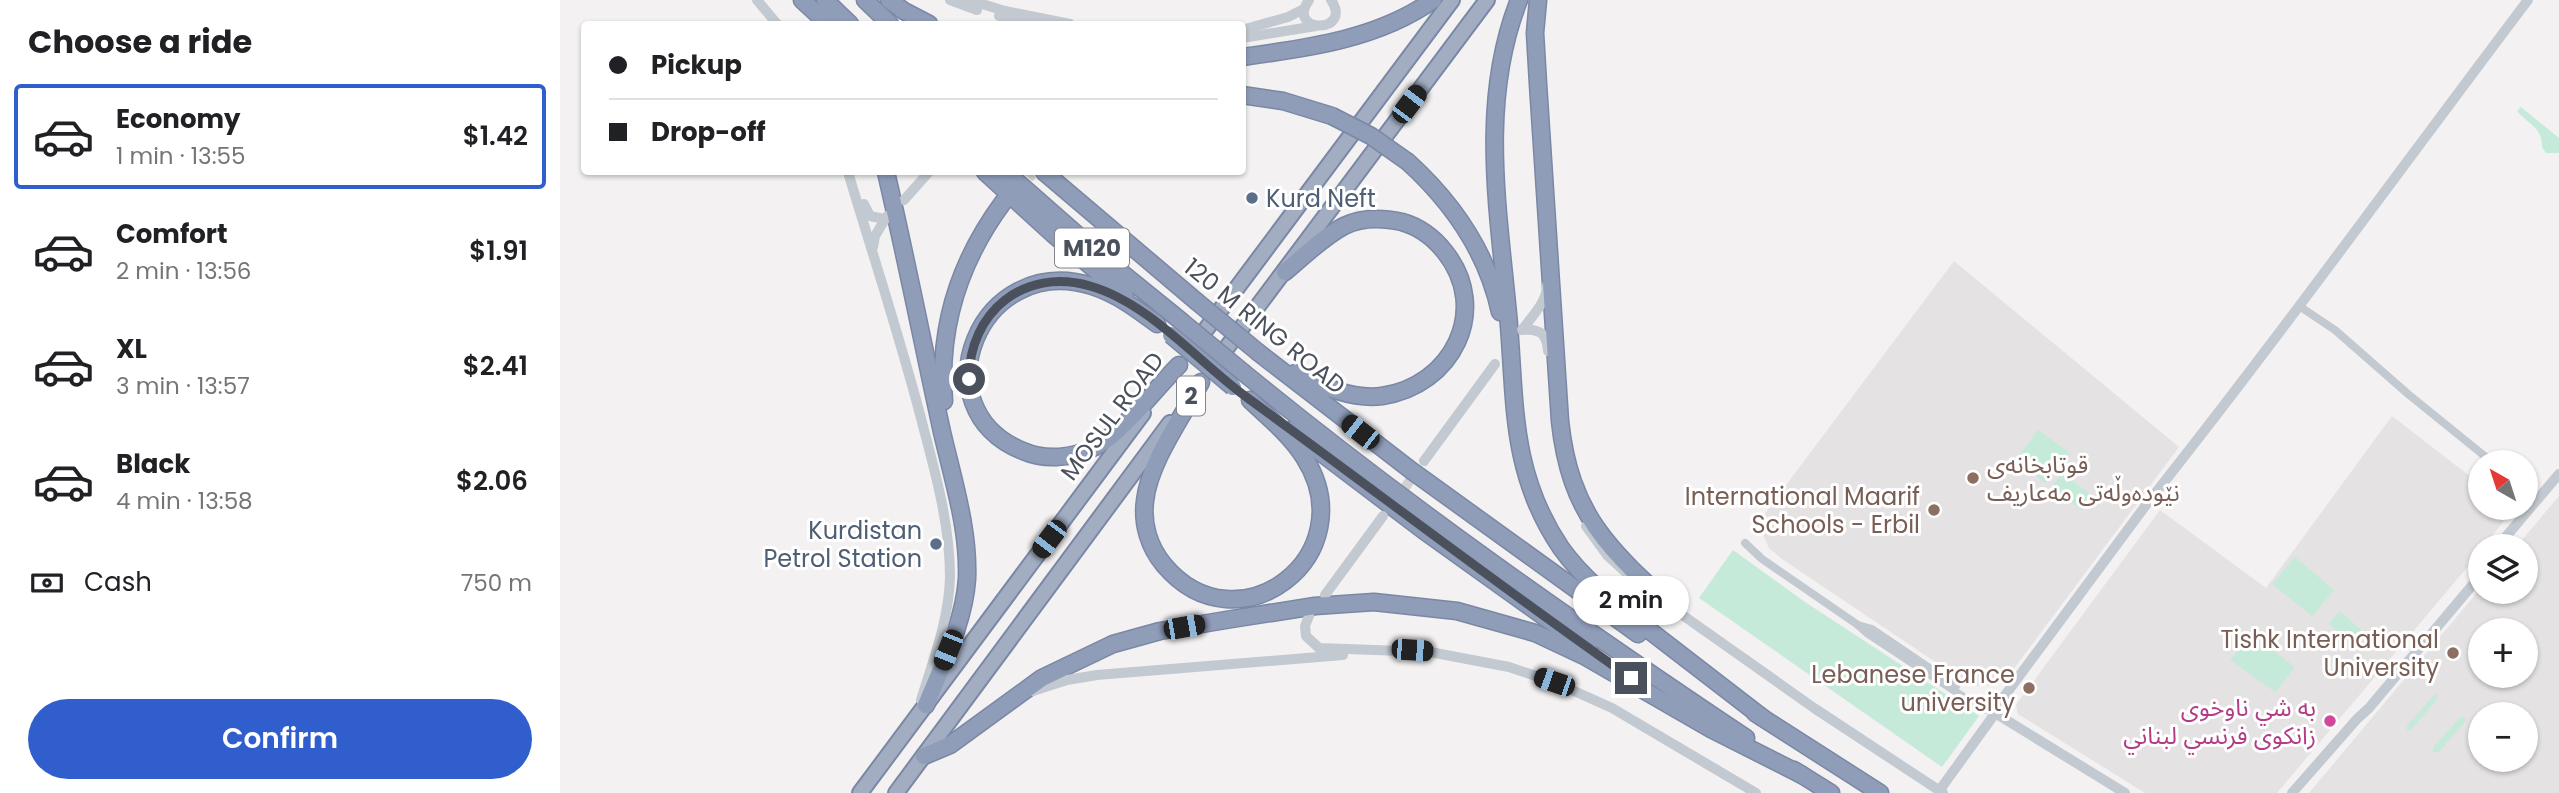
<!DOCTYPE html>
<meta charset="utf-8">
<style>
:root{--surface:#fff;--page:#f2f2f2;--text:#202124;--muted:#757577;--line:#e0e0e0;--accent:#305fcd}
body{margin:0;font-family:Poppins,"Noto Sans Arabic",sans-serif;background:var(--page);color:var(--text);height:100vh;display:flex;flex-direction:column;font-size:26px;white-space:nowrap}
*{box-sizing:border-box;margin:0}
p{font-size:23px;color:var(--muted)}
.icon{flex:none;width:38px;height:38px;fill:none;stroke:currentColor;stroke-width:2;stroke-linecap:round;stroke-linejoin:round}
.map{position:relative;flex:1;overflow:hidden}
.details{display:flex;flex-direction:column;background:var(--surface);width:560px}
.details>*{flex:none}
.hud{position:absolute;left:21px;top:21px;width:665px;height:154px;border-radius:7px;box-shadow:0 2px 5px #0004;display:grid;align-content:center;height:154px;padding:0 28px;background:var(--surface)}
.needle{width:46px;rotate:321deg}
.buttons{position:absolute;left:1908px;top:450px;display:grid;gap:14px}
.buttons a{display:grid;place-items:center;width:70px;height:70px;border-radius:50%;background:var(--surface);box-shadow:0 2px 5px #0004;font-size:35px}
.end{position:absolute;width:32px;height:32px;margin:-16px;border:9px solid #4b515c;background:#fff;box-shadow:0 0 0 4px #fff}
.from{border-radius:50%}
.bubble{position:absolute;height:49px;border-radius:24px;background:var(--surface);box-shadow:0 2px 5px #0004;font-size:23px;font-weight:600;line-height:49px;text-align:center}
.car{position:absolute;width:21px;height:42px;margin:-21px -10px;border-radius:9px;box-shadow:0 0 5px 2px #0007;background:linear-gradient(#222 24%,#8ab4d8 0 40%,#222 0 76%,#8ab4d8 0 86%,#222 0)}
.hud b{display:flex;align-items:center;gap:24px;height:66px;font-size:26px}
.hud b+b{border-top:2px solid var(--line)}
.hud i{width:18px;height:18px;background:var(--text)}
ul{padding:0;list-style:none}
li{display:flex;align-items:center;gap:21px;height:105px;margin:0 14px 10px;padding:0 14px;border:4px solid transparent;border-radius:7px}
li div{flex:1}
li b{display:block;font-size:26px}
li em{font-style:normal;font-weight:600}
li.active{border-color:var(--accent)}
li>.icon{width:63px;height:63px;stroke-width:1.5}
h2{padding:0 28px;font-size:32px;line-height:84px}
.pay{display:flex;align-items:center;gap:18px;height:77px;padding:0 28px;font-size:26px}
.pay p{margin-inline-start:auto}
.action{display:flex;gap:14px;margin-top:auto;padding:14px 28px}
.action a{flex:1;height:80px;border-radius:42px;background:var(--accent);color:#fff;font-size:28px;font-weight:600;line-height:80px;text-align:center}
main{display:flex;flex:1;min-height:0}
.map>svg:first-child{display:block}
.education{fill:#e4e2e2;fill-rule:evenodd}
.green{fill:#c5ead9}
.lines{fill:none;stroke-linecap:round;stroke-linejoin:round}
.tertiary-tunnel{stroke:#d1d1d3;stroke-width:10;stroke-dasharray:10 5;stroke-linecap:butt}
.motorway-tunnel{stroke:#d1d1d3;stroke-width:16;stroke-dasharray:16 8;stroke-linecap:butt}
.trunk-casing{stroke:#7a88a5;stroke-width:18}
.motorway-casing{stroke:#7a88a5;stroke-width:19}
.minor{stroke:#c3c9d0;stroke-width:8}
.tertiary{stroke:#c3c9d0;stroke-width:10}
.trunk{stroke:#a2adc2;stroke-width:14}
.motorway{stroke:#8f9db9;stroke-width:16}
.motorway-bridge-casing{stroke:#7a88a5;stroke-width:19;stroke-linecap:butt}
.motorway-bridge{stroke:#8f9db9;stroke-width:16}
.route{stroke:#4b515c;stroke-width:9}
.service-dot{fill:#5c6f8a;stroke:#fff;stroke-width:2.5}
.education-dot{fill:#8d6e63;stroke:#fff;stroke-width:2.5}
.hotel-dot{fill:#d1479c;stroke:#fff;stroke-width:2.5}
.labels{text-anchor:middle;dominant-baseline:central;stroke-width:6;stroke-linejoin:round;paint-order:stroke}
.shield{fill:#fff;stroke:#81858d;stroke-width:2}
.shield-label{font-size:23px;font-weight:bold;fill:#4b515c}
.service-label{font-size:24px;fill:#4e5e75;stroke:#fff;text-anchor:start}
.street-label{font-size:24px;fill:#4b515c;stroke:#fff}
.education-label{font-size:24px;fill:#785e54;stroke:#fff;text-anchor:end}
.hotel-label{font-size:24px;fill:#b23c85;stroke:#fff;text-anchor:end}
</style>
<main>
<section class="details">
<h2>Choose a ride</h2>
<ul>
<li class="active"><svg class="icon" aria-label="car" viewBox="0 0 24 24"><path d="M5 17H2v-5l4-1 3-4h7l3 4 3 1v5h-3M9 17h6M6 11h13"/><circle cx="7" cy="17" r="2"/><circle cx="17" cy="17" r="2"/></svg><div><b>Economy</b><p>1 min · 13:55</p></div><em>$1.42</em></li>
<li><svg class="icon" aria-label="car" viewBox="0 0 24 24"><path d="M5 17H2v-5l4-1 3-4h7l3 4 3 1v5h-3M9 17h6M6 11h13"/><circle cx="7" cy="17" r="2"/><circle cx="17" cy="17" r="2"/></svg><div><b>Comfort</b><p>2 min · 13:56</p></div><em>$1.91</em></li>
<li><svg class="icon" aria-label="car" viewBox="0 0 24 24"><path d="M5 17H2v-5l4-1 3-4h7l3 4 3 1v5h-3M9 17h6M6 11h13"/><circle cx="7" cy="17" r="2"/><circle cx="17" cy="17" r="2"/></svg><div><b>XL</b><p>3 min · 13:57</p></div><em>$2.41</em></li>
<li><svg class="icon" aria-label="car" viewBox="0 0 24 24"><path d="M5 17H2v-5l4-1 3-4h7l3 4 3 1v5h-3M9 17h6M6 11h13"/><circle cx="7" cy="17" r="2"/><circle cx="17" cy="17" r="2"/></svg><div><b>Black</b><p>4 min · 13:58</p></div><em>$2.06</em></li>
</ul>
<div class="pay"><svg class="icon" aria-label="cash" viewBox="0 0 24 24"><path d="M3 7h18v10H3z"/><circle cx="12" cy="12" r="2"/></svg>Cash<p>750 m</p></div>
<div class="action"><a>Confirm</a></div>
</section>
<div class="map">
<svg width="1999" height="793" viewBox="0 0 1999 793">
<rect width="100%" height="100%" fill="#f3f1f1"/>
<g class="education">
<polygon points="1394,261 1619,447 1450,674 1441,682 1429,686 1417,686 1405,682 1222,559 1209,548 1203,535 1203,517 1208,509"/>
<polygon points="1832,416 1920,484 1920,508 1949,508 1951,512 1924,546 1920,546 1920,552 1717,793 1585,793 1458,714 1456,705 1600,510 1706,588"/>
<path d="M1999 496V793H1749L1920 589V592H1965V546H1957ZM1920 630H1965V676H1920ZM1920 714H1965V760H1920Z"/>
</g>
<g class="green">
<path d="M1961 107 1999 138V153H1986L1982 147C1983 128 1968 124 1957 111Z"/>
<polygon points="1478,430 1509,452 1485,483 1455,461"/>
<polygon points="1502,473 1533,496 1522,510 1492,487"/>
<polygon points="1173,550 1245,602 1419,716 1382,767 1139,598"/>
<polygon points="1735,557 1774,590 1752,616 1712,584"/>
<polygon points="1780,611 1803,632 1793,645 1769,624"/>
<polygon points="1691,634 1735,667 1715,692 1670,660"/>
<polygon points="1875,694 1878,696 1877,699 1851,730 1847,731 1847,726"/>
<polygon points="1902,716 1906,719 1905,721 1879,752 1873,752 1873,747"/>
</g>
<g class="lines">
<polyline class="tertiary-tunnel" points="836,500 864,461"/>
<polyline class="motorway-tunnel" points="450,193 470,172"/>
<defs>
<g id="trunk">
<polyline points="635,344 892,0"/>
<polyline points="656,362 927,0"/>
<polyline points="300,793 583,413"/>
<polyline points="336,793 610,423"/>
</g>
<g id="motorway">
<polyline points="242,0 268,24"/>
<polyline points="265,0 290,24"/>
<polyline points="305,0 330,24"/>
<polyline points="329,0 344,11 369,24"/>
<path d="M959 0C919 101 938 208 948 314 956 401 949 471 1001 548 1025 582 1061 608 1094 634 1130 662 1167 690 1203 718"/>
<path d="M978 0 975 33 978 84 1000 421C1010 515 1049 550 1116 610"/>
<path d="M682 57C748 48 818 39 873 0"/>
<polyline points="682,95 723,101 772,116"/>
<path d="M848 162C893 203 927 252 940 312"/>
<path d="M326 172C346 258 363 345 382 432 393 480 409 529 407 579 404 623 382 665 366 705"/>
<polyline points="425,172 494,235 565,295"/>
<polyline points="446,172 547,261 621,321"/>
<polyline points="484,172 636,301"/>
<path d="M725 272C744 256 763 237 784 226 802 217 824 218 842 222 860 227 874 238 885 252 931 310 892 386 822 396 793 400 760 386 735 373"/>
<path d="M597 324C577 309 557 294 532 286 419 251 357 408 463 451 486 461 513 458 535 447 564 431 595 389 619 365"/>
<polyline points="699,353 852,471 1078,634"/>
<path d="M684 373C844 504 1014 623 1186 738"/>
<path d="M641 382C623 416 589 462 585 501 582 524 589 547 604 565 678 653 807 555 744 457 730 435 709 418 690 400"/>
<path d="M384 401C378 327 400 260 444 201"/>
<polyline points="731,430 863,530 1029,649"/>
<polyline points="1195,713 1320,793"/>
<polyline points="364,756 390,745 482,678 553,644 600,631 672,619 755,606 814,602 897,611 975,633 1026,657 1151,729 1242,775"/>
<polyline points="1234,770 1271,793"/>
</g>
</defs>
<use href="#trunk" class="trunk-casing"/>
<use href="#motorway" class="motorway-casing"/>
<g class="minor">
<polyline points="1739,306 1775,330 1848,394 1932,462"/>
<polyline points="1965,489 1978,499"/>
<polyline points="1185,543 1202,559 1298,625 1308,634 1419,707 1435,713"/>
<polyline points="1298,625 1312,629 1396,686"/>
</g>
<g class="tertiary">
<polyline points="197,0 217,24"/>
<polyline points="390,0 417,10"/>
<polyline points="409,0 445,11 510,24"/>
<path d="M749 0C725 34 794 34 771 0"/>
<polyline points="439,16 472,24"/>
<polyline points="682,30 728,17 744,9"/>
<polyline points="682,38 756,26"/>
<path d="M288 172C313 256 341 340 363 426 376 475 390 526 390 577 389 619 373 661 361 700"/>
<polyline points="344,200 369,172"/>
<polyline points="304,204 310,216 324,219"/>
<polyline points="313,247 315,236 327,216"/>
<path d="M962 330C980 328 987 334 988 351"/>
<path d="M962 330C972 316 987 302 987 285"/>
<polyline points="864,461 935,364"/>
<polyline points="1026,526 1047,555 1073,579"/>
<polyline points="1938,546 1999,474"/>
<polyline points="765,595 823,516"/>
<polyline points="1111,607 1254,708 1383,793"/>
<polyline points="749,616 745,626 746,636 759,648 870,652 949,667 994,682 1052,708 1196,793"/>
<polyline points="473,691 507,680 537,675 783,655"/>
<polyline points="1435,713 1565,793"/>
<path d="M1379 791 1439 708 1443 698 1586 505C1717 340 1841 168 1968 0"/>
<polyline points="1732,793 1797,719 1809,708 1920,576"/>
</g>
<use href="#trunk" class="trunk"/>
<use href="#motorway" class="motorway"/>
<defs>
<g id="motorway-bridge">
<polyline points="772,116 811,136 848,162"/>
<polyline points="636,301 699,353"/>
<polyline points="621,321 684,373"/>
<polyline points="611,335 673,387"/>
</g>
</defs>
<use href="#motorway-bridge" class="motorway-bridge-casing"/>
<use href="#motorway-bridge" class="motorway-bridge"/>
</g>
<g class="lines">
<path class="route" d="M409 379C409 312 464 267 530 286 590 303 640 364 689 399 817 492 942 588 1071 678"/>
</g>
<g class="service-dot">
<circle cx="692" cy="198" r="7"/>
<circle cx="376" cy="544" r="7"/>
</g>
<g class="education-dot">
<circle cx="1413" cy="478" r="7"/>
<circle cx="1374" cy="510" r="7"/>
<circle cx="1893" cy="653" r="7"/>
<circle cx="1469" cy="688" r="7"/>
</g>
<circle class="hotel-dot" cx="1770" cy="721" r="7"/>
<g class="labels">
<g class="shield">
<rect x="495" y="228.5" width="74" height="39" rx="5"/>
<rect x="617" y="376.5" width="28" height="39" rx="5"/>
</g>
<g class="shield-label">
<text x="532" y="248">M120</text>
<text x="631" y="396">2</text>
</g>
<g class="service-label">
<text x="706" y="198">Kurd Neft</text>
<text x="362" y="530" text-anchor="end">Kurdistan<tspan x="362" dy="28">Petrol Station</tspan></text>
</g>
<g class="street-label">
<text transform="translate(705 326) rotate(39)">120 M RING ROAD</text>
<text transform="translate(552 416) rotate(-53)">MOSUL ROAD</text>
</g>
<g class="education-label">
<text x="1427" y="464" text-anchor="start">قوتابخانەی<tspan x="1427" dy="28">نێودەوڵەتی مەعاریف</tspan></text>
<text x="1360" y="496">International Maarif<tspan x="1360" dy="28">Schools - Erbil</tspan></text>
<text x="1879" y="639">Tishk International<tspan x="1879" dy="28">University</tspan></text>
<text x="1455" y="674">Lebanese France<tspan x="1455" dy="28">university</tspan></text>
</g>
<g class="hotel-label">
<text x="1756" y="707">به شي ناوخوى<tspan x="1756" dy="28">زانكوى فرنسي لبناني</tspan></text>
</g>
</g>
</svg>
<div class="buttons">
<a><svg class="needle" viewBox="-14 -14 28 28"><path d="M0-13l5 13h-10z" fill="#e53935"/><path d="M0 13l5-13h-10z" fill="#757577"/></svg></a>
<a><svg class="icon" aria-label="layers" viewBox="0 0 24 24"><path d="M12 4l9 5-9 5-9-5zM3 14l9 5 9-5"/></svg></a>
<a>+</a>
<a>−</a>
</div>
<i class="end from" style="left:409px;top:379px"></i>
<i class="end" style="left:1071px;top:678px"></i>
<div class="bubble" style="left:1013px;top:576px;width:116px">2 min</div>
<i class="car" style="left:849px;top:104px;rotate:37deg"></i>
<i class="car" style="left:800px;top:432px;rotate:308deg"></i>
<i class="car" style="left:489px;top:539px;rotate:217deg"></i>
<i class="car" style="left:624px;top:627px;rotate:80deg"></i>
<i class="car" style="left:388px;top:650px;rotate:202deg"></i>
<i class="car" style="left:852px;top:650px;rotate:94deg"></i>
<i class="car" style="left:994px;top:682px;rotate:289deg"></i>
<div class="hud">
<b><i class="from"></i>Pickup</b>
<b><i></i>Drop-off</b>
</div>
</div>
</main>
